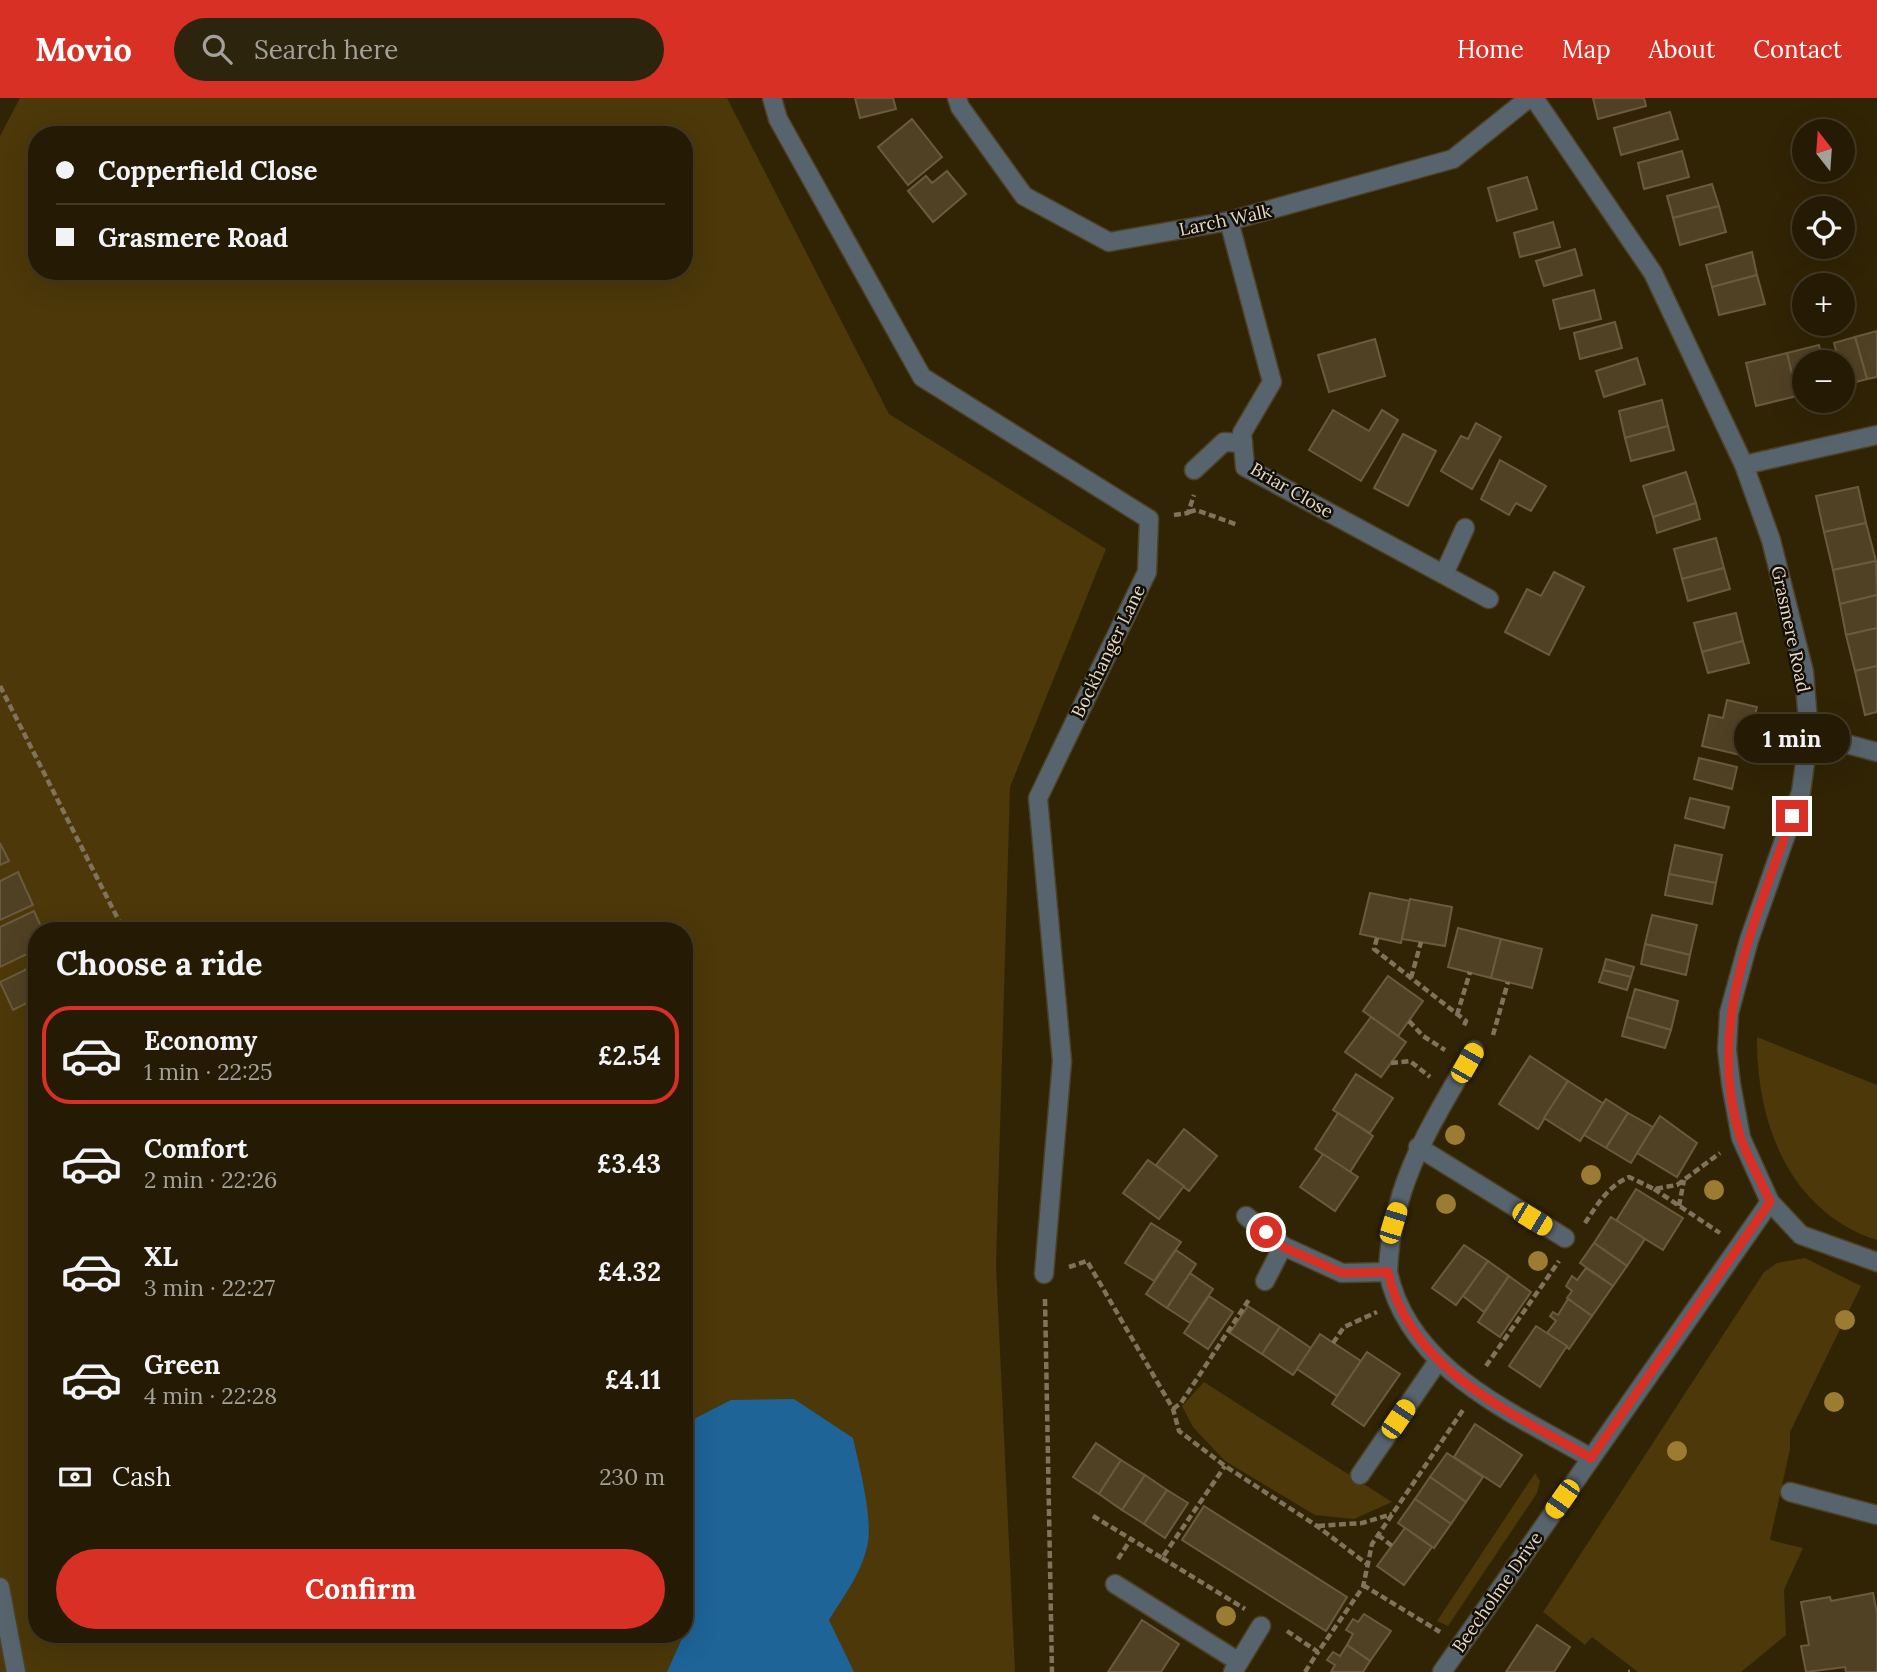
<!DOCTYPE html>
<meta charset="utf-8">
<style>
:root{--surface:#251b04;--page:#2d240e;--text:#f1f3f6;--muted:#a3a19a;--line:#423926;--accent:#d93025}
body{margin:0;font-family:Lora,serif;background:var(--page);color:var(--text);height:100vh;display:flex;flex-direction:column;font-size:26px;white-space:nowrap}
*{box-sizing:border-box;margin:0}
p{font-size:23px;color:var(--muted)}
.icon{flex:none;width:38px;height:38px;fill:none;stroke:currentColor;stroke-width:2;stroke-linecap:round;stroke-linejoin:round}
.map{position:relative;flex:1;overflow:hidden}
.panel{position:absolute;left:28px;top:824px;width:665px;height:721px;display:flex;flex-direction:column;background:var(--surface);border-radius:28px;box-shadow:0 7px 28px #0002,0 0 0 2px var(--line)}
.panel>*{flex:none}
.top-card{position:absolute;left:28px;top:28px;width:665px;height:154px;border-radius:28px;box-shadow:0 7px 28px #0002,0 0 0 2px var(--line);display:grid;align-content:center;height:154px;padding:0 28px;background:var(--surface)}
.needle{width:46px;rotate:343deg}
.tools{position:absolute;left:1792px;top:21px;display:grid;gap:14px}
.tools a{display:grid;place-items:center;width:63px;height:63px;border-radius:50%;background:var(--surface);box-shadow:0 7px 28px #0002,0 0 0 2px var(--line);font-size:35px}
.end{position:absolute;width:32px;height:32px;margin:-16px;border:9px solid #d93025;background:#fff;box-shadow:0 0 0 4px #fff}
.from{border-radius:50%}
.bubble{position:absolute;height:49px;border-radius:24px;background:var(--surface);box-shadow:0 7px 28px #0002,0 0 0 2px var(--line);font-size:23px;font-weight:800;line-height:49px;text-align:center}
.car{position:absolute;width:21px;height:42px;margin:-21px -10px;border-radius:9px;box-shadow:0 0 5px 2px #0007;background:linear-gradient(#f5c518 24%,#345 0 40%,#f5c518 0 76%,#345 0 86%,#f5c518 0)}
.top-card b{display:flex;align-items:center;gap:24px;height:66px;font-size:26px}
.top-card b+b{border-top:2px solid var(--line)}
.top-card i{width:18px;height:18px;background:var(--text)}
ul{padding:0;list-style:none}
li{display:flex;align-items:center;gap:21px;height:98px;margin:0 14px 10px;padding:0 14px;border:4px solid transparent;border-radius:28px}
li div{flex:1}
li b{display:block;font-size:26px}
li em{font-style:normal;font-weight:800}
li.current{border-color:var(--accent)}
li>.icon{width:63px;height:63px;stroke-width:1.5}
h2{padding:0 28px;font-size:32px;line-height:84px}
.pay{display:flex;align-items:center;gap:18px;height:77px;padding:0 28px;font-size:26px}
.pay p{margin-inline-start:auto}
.cta{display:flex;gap:14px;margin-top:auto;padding:14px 28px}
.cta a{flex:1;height:80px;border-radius:42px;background:var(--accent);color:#fff;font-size:28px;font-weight:800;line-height:80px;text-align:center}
header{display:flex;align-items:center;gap:42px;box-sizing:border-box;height:98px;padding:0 35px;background:var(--accent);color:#fff}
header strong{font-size:33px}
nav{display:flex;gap:38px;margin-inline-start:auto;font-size:24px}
.search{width:490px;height:63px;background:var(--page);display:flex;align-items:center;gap:18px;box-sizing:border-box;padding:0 24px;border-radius:38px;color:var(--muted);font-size:26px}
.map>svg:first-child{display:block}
.green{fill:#4c3809;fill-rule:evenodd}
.water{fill:#1e6497}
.building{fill:#504124;stroke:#6a5b3c;stroke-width:2}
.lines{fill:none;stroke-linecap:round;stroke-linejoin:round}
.minor-casing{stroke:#4d4124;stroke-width:21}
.path{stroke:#7f745b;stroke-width:4.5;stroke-dasharray:7 3.5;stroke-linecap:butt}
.minor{stroke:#57636d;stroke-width:18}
.tree{fill:#9c7b32}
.route{stroke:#d93025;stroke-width:9}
.labels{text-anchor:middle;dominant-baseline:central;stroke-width:5;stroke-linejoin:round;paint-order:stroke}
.street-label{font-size:18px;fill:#e2d9c8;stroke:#140e04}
</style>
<header>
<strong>Movio</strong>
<div class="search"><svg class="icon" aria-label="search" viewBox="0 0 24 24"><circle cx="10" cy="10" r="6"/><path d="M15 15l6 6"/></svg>Search here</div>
<nav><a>Home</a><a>Map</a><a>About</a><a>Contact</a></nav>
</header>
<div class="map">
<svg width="1877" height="1574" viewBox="0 0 1877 1574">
<rect width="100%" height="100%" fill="#312405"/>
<g class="green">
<path d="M20 0H727L889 316 1106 451 1010 689 996 1167 1015 1574H0V38ZM37 37H684V173H37ZM37 833H684V1536H37Z"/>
<path d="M1757 939 1877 987V1142C1789 1114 1756 1024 1757 939Z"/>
<polygon points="1805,1160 1861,1188 1790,1334 1790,1351 1770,1442 1803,1450 1784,1492 1786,1537 1741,1574 1638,1574 1592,1539 1585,1547 1543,1514 1764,1174 1777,1165"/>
<polygon points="1204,1284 1392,1404 1354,1421 1315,1417 1225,1363 1193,1329 1182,1308"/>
<polygon points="1535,1375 1540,1383 1537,1395 1448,1528 1437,1523"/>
</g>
<path class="water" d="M794 1301 853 1340C859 1367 874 1423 867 1449 861 1476 843 1499 829 1522L854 1574H667L684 1536V1326L731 1302Z"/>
<g class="building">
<polygon points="855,0 893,0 896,11 860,20"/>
<polygon points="1593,0 1644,0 1646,8 1598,21"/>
<polygon points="1670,14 1678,41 1621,57 1614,30"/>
<polygon points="912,21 942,59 908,87 878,49"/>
<polygon points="1682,53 1689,79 1644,91 1638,65"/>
<polygon points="947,73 966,96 933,124 908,93 926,78 932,85"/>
<polygon points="1527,79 1537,111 1497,123 1488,90"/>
<polygon points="1712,86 1719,108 1673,120 1667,98"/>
<polygon points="1719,108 1726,134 1680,147 1673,120"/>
<polygon points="1553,124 1560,149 1520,159 1514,135"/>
<polygon points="1575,151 1582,177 1544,188 1536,163"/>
<polygon points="1752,154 1757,177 1712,189 1706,167"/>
<polygon points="1757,177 1765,206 1719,217 1712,189"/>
<polygon points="1594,192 1601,221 1560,231 1553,202"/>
<polygon points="1615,224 1622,250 1580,261 1574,235"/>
<polygon points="1877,233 1877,279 1867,281 1855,239"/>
<polygon points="1855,239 1867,281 1845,287 1843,264 1839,264 1834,245"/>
<polygon points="1375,241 1385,278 1329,294 1318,257"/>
<polygon points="1819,247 1823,264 1804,264 1804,296 1797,298 1787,255"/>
<polygon points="1787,255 1797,298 1756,308 1746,265"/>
<polygon points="1637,260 1645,286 1604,299 1596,273"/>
<polygon points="1662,302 1668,328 1625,340 1619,313"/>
<polygon points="1333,312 1369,333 1382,312 1398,322 1361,383 1309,352"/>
<polygon points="1476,325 1501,339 1472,391 1441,373 1461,338 1468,341"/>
<polygon points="1668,328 1674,352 1631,363 1625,340"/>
<polygon points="1403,336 1436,353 1408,408 1374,390"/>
<polygon points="1500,362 1546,388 1531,413 1516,405 1509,417 1481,401"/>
<polygon points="1686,374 1696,405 1653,419 1643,388"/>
<polygon points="1858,389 1866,425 1824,434 1816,398"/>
<polygon points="1696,405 1700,421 1657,435 1653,419"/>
<polygon points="1866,425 1876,463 1833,472 1824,434"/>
<polygon points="1716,440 1724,470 1682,481 1674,451"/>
<polygon points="1876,463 1877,497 1840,506 1833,472"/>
<polygon points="1724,470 1730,491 1688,503 1682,481"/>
<polygon points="1554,474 1584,489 1549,557 1505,534 1527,491 1541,498"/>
<polygon points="1877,497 1877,530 1846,537 1840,506"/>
<polygon points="1736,515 1743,543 1702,554 1694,525"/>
<polygon points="1877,530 1877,568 1855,573 1846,537"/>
<polygon points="1743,543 1749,565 1708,575 1702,554"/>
<polygon points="1877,568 1877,614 1865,617 1855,573"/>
<polygon points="1727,602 1757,609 1745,658 1702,648 1709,617 1723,620"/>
<polygon points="1699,660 1737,669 1732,691 1694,681"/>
<polygon points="1690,700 1729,709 1724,730 1685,720"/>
<polygon points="0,745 9,763 0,767"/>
<polygon points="1675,747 1722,757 1716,785 1669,776"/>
<polygon points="18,774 33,807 0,822 0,783"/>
<polygon points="1669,776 1716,785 1712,806 1665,797"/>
<polygon points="1370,795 1410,803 1401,845 1360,836"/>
<polygon points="1410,801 1452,809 1445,848 1402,841"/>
<polygon points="34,813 43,833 37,833 37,851 0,869 0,829"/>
<polygon points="1652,817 1697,827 1690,857 1645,846"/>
<polygon points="1458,830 1501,841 1491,880 1448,869"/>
<polygon points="1501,841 1542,851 1532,890 1491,880"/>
<polygon points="1645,846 1690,857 1686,877 1641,866"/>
<polygon points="1606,861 1634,869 1631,879 1603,872"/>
<polygon points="37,866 37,900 13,912 0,884"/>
<polygon points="1603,872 1631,879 1627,892 1599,884"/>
<polygon points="1388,878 1423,903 1398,938 1363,913"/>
<polygon points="1635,891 1678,903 1671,932 1627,919"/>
<polygon points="1371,919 1406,944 1381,979 1345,954"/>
<polygon points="1627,919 1671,932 1665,950 1622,938"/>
<polygon points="1530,958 1568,983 1538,1031 1499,1006"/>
<polygon points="1356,976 1393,1000 1370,1035 1333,1012"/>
<polygon points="1568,983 1604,1006 1580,1043 1544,1020"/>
<polygon points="1606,1001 1628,1015 1606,1050 1584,1037"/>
<polygon points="1338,1015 1373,1038 1350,1074 1315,1051"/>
<polygon points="1628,1015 1653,1029 1631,1065 1606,1050"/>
<polygon points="1660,1018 1697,1045 1677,1079 1637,1055"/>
<polygon points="1184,1031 1217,1058 1189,1093 1156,1067"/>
<polygon points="1323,1056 1358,1079 1335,1113 1300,1089"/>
<polygon points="1148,1062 1184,1088 1159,1121 1123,1095"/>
<polygon points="1636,1091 1683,1120 1663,1152 1616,1123"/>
<polygon points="1611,1119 1645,1141 1627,1168 1594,1145"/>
<polygon points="1151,1125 1181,1144 1154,1183 1125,1165"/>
<polygon points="1594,1145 1627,1168 1613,1188 1580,1165"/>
<polygon points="1464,1147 1488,1163 1456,1207 1432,1190"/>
<polygon points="1176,1152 1196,1166 1167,1210 1146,1196"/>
<polygon points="1488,1163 1509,1178 1484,1214 1463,1198"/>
<polygon points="1586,1170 1613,1188 1592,1218 1567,1200 1572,1193 1566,1188 1572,1178 1577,1182"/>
<polygon points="1190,1175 1213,1191 1190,1225 1167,1210"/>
<polygon points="1509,1178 1531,1194 1500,1239 1478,1224"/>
<polygon points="1209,1198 1233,1214 1208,1251 1184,1235"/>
<polygon points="1568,1201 1592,1218 1569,1251 1547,1235 1556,1223 1550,1218 1553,1214 1558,1217"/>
<polygon points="1248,1208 1280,1229 1262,1256 1230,1235"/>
<polygon points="1536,1228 1567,1248 1540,1289 1509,1268"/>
<polygon points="1280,1229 1311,1250 1293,1277 1262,1256"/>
<polygon points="1320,1236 1361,1263 1337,1298 1297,1271"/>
<polygon points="1367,1254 1400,1276 1364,1328 1332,1306"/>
<polygon points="1475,1326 1522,1357 1500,1389 1454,1359"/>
<polygon points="1096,1345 1121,1362 1099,1396 1073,1379"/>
<polygon points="1447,1355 1483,1379 1466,1404 1430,1379"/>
<polygon points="1121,1362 1145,1377 1122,1412 1099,1396"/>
<polygon points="1145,1377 1167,1392 1144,1426 1122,1412"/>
<polygon points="1430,1379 1466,1404 1451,1426 1415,1401"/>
<polygon points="1167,1392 1188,1405 1165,1440 1144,1426"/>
<polygon points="1415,1401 1451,1426 1434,1450 1398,1425"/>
<polygon points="1204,1408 1347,1499 1326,1533 1182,1442"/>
<polygon points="1405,1430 1432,1449 1404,1487 1377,1468"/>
<polygon points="1873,1495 1877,1515 1877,1574 1846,1574 1845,1569 1806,1574 1801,1548 1809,1547 1801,1504 1830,1499 1831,1503"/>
<polygon points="1364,1516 1391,1533 1370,1563 1347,1547 1353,1536 1346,1532 1353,1521 1358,1524"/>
<polygon points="1142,1522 1179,1546 1161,1574 1108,1574"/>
<polygon points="1537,1527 1570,1549 1554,1574 1506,1574"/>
<polygon points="1347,1547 1370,1563 1363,1574 1331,1574 1335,1567 1327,1562 1333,1554 1340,1558"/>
</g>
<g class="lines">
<defs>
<g id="minor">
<polyline points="772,0 778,21 922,279 1149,421 1147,474 1038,700 1062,963 1044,1176"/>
<polyline points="957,0 960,9 1024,98 1109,144 1229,123 1453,61 1529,0"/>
<polyline points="1534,0 1653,175 1744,367 1771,442 1804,574 1809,636 1801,694 1749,842 1729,915 1727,952 1731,986 1741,1040 1770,1104 1801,1137 1877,1164"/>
<polyline points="1229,123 1272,284 1242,335 1245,369 1489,501"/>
<polyline points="1744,367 1877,337"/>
<polyline points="1194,372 1224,344 1243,345"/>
<polyline points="1444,476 1465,430"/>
<polyline points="1809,636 1877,654"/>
<polyline points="1418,1049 1565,1140"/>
<polyline points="1246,1118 1283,1148"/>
<path d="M1388 1174C1391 1085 1432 1026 1474 952"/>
<path d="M1265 1183 1283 1148 1342 1175 1388 1174C1409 1272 1512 1314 1591 1360"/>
<polyline points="1360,1377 1438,1263"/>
<polyline points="1790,1394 1877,1417"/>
<polyline points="1115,1486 1239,1564 1233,1574"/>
<polyline points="0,1489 16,1574"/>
<polyline points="1239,1564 1261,1528"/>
<polyline points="1442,1574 1770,1104"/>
</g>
</defs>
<use href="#minor" class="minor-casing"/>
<g class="path">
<polyline points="1189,414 1196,412 1238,427"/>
<polyline points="1174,417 1188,415 1194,397"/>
<polyline points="0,588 124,833"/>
<polyline points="1377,840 1374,851 1466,923 1463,930"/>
<polyline points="1411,880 1421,844"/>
<polyline points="1457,917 1470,874"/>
<polyline points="1409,923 1423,938 1445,952"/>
<polyline points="1493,937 1508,884"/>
<polyline points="1391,965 1410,963 1430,979"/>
<polyline points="1654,1091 1720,1135"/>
<polyline points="1679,1108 1684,1082"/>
<path d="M1585 1125C1597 1107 1608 1088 1629 1079L1654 1091 1677 1087 1720 1055"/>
<polyline points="1069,1169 1087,1163 1173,1311 1179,1333 1225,1368 1317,1428 1367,1466"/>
<polyline points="1045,1201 1052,1574"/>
<polyline points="1333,1245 1344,1229 1377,1214"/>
<polyline points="1486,1268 1559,1163"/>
<polyline points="1173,1311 1181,1305 1250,1200"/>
<polyline points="1093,1418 1131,1441"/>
<polyline points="1318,1428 1362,1425 1392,1416"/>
<polyline points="1378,1437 1392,1448"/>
<polyline points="1162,1460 1245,1511"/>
<polyline points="1118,1461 1131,1441 1162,1460 1225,1368"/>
<polyline points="1363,1487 1440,1534"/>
<polyline points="1287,1533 1318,1554 1363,1489 1372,1446 1463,1312"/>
<polyline points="1305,1574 1318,1554"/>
<polyline points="1628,1574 1630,1574"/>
</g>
<use href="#minor" class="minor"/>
</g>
<g class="tree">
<circle cx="1455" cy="1037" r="10"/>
<circle cx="1591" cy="1077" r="10"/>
<circle cx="1714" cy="1092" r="10"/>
<circle cx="1446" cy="1106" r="10"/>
<circle cx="1538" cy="1163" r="10"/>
<circle cx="1845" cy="1222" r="10"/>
<circle cx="1834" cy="1304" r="10"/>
<circle cx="1677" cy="1353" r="10"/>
<circle cx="1226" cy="1518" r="10"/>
</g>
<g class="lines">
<path class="route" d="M1266 1134 1283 1149 1342 1175 1388 1174C1409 1272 1512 1315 1591 1360L1770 1104C1761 1083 1749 1062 1741 1041 1704 929 1756 823 1792 718"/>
</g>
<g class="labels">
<g class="street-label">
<text transform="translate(1225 122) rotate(-12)">Larch Walk</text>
<text transform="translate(1292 392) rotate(30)">Briar Close</text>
<text transform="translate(1791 531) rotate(78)">Grasmere Road</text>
<text transform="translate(1108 553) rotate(-64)">Bockhanger Lane</text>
<text transform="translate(1497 1494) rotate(-55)">Beecholme Drive</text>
</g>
</g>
</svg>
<div class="tools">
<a><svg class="needle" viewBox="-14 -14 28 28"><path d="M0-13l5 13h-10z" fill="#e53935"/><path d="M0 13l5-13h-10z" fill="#a3a19a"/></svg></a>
<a><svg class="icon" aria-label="locate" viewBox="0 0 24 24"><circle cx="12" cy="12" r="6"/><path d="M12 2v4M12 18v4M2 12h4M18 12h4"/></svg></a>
<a>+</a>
<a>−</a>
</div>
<i class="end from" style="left:1266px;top:1134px"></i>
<i class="end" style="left:1792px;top:718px"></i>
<div class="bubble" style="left:1734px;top:616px;width:116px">1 min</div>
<i class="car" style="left:1467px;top:965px;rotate:30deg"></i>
<i class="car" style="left:1532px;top:1121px;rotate:121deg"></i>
<i class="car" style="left:1393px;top:1125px;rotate:17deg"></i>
<i class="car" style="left:1398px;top:1321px;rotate:34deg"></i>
<i class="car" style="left:1562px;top:1401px;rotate:215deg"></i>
<div class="top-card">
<b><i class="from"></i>Copperfield Close</b>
<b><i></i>Grasmere Road</b>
</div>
<section class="panel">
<h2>Choose a ride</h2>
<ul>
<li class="current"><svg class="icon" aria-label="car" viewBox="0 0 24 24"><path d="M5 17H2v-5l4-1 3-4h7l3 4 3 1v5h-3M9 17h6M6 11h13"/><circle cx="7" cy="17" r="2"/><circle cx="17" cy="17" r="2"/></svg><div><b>Economy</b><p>1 min · 22:25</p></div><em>£2.54</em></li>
<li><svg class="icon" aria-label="car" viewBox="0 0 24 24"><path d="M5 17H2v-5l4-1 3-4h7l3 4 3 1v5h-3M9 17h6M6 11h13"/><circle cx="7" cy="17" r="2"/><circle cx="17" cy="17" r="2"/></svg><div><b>Comfort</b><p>2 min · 22:26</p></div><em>£3.43</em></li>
<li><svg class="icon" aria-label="car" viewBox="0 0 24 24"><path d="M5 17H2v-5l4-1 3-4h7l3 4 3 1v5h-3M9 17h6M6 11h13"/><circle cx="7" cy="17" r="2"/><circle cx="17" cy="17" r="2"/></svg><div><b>XL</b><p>3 min · 22:27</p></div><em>£4.32</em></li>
<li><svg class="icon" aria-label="car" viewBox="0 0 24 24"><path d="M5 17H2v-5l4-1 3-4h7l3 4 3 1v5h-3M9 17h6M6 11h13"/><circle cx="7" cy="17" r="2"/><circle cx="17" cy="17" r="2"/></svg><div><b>Green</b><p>4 min · 22:28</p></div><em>£4.11</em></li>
</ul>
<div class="pay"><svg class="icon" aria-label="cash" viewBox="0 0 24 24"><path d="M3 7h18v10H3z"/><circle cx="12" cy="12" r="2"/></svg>Cash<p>230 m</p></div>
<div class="cta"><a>Confirm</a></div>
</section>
</div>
